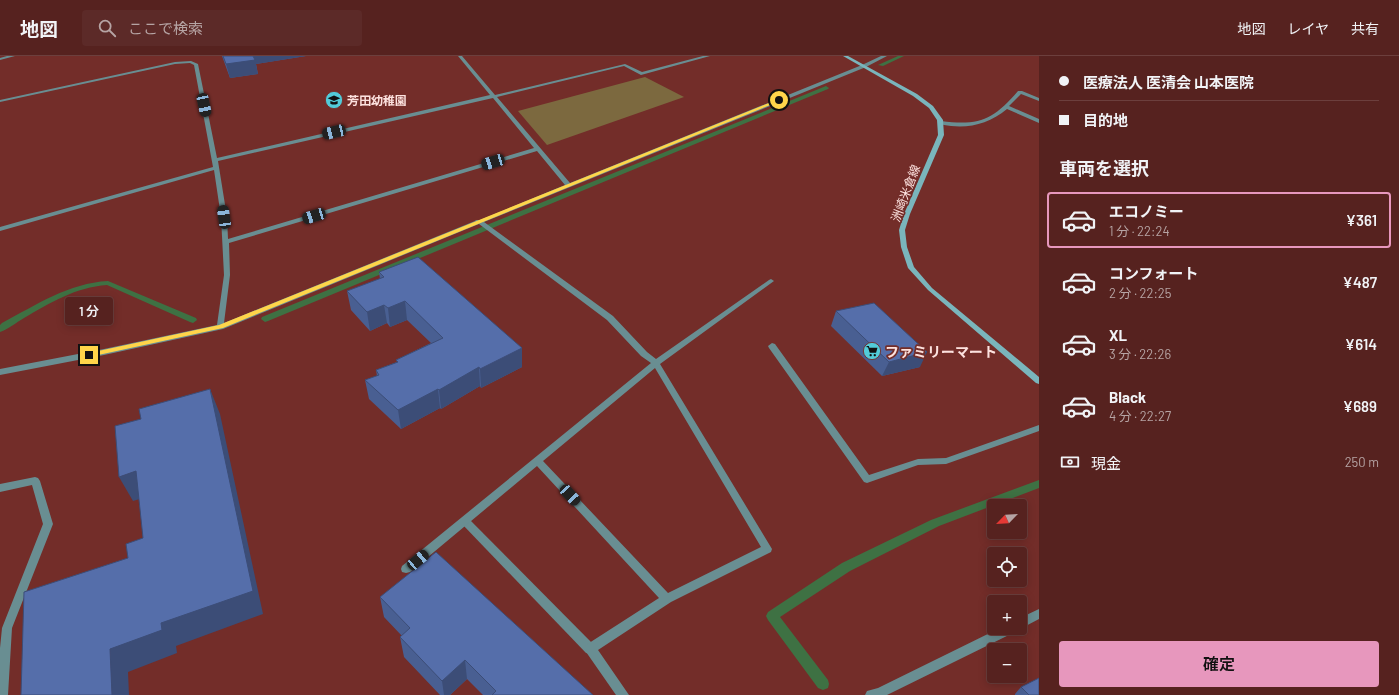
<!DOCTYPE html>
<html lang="ja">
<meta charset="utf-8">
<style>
:root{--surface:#56221f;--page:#5c2a28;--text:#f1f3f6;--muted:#b6a4a4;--line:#6c3f3d;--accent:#e797bd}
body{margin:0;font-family:Barlow,"Noto Sans JP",sans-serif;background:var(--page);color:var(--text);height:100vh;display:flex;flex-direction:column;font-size:15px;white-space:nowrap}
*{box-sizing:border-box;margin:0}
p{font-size:13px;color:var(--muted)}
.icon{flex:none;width:22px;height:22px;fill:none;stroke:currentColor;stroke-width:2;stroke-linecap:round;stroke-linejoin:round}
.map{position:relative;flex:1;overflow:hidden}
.panel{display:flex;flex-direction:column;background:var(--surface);width:360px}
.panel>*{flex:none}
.banner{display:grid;align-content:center;height:88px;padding:0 20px;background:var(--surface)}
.needle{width:26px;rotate:245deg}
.controls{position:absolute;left:987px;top:443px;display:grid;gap:8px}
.controls a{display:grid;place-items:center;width:40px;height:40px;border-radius:4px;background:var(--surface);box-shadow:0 2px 10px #0003,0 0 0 1px var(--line);font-size:20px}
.end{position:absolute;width:18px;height:18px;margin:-9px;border:5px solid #ffd54a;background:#111;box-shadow:0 0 0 2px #111}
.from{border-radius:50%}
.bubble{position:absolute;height:28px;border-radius:4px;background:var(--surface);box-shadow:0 2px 10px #0003,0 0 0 1px var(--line);font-size:13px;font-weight:600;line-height:28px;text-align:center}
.car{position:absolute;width:12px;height:24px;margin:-12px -6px;border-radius:5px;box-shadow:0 0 3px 1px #0007;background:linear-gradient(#222 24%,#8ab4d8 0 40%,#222 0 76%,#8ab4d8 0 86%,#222 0)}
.banner b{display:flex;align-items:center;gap:14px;height:38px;font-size:15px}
.banner b+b{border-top:1px solid var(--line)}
.banner i{width:10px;height:10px;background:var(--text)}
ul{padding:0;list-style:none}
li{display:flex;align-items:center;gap:12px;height:56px;margin:0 8px 6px;padding:0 12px;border:2px solid transparent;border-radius:4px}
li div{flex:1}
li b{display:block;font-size:15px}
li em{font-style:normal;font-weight:600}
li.on{border-color:var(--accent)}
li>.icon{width:36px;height:36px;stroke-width:1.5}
h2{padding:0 20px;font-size:18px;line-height:48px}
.pay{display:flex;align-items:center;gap:10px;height:44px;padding:0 20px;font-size:15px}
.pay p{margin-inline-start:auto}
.button{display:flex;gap:8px;margin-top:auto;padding:8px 20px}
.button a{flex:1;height:46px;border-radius:4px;background:var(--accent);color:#111;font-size:16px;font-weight:600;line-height:46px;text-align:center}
header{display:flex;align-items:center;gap:24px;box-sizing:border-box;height:56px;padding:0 20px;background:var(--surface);border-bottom:1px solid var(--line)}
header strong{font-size:19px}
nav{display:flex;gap:22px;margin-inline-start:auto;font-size:14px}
.search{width:280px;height:36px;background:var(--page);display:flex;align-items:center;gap:10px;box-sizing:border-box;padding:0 14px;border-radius:4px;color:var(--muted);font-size:15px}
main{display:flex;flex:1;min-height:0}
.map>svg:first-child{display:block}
.green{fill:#7c693f}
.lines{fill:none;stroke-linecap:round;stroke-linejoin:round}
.stream{fill:#3e7143;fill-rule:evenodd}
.lane{fill:#698e92;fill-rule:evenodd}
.street{fill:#698e92;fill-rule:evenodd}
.secondary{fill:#7ab5bc;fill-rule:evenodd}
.wall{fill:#495f92}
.shaded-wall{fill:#3c4d77}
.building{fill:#556eaa;stroke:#3c4d77}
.route{fill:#ffd54a}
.labels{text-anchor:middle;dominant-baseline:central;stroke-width:3.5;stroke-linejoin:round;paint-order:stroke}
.far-poi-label{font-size:12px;font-weight:bold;fill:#fde2df;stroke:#732d29;text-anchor:start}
.far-street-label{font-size:12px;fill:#fde2df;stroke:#732d29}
.poi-label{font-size:14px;font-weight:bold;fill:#fde2df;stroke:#732d29;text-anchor:start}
</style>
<header>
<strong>地図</strong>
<div class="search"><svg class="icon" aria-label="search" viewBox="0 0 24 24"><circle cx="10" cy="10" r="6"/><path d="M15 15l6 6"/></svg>ここで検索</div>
<nav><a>地図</a><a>レイヤ</a><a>共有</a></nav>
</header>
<main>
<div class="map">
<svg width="1039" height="639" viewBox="0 0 1039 639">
<rect width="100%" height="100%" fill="#732d29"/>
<polygon class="green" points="645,21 684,41 547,89 518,55"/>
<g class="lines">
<g class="stream">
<polygon points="898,0 904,0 883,10 878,9"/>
<polygon points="826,30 829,32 828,33 268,265 265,266 261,263 262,261"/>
<path d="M108 225 196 262 197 264 193 267 190 266 107 229C76 231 50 247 24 262 17 266 7 274 0 276V269L2 267C36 249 69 227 108 225Z"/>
<polygon points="1039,424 1039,432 939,470 850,515 780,561 828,624 829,628 828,632 823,634 818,632 768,564 766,560 768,556 842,507 931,464"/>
</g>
<polygon class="lane" points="465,461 468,462 594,589 596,593 594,597 590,598 586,597 462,468 460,465 462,462"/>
<g class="street">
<polygon points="7,0 15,0 0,4 0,2"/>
<path d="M458 0H462L495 39 625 8 642 16 703 0H710L641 19 624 10 497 41 570 127 862 9 881 0H887L866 11 484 166 613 260 647 296 656 303 769 224 771 223 774 225 660 308 772 493 771 496 671 546 598 594 629 639H616L584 593 586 589 659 542 537 410 410 516 406 517 402 516 401 513 402 510 651 307 641 300 607 264 479 168 223 273 104 299 0 319V313L104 293 217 269 224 219 221 161 214 114 0 175V171L213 111 194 9 190 7 175 8 0 46V44L175 6 191 5 198 8 217 102 490 39ZM493 42 534 92 228 183 227 161 218 105ZM537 95 565 129 480 164H476L475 165 224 267 230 219 229 187ZM655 312 761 491 668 537 543 405Z"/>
<path d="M1018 35H1022L1039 42V45L1021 38 1009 50 1039 63V67L1007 53C990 67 972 72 951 70 946 69 942 69 938 67L941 65C979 70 993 64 1018 35Z"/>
<polygon points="772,287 775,288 869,419 918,403 946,402 1039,369 1039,375 946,408 918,409 867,427 864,426 769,292 768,290"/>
<polygon points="35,421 38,422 40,425 53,468 12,572 8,639 0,639 0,592 2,572 43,468 32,429 0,436 0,428"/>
<polygon points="1039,553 1039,563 1020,573 1017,572 1020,572 1020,562"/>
<polygon points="1000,572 1016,572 1015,576 887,639 865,639 867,635 878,632"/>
</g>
<polygon class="secondary" points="843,0 848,0 917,38 933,50 943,64 944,79 910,158 905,174 907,191 914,211 932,232 1039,321 1039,328 1036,327 928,234 908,212 901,191 899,174 904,158 938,79 937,64 929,52 913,40"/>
</g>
<g class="wall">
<polygon points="222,0 306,0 256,8 258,18 230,22"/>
<polygon points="379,216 522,292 522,311 481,332 480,330 441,353 440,352 401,373 369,343 365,324 377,320 376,314 397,306 396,304 431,287 407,264 390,271 387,267 370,275 351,254 347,235 380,223"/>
<polygon points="836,255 920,311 882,320 831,270"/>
<polygon points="380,541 593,639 483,639 467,623 450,639 440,639 404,601 400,581 402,580 384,561"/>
<polygon points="1021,631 1039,639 1015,639 1015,638"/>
</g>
<g class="shaded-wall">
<polygon points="252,0 306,0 256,8 258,18 230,22 226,8"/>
<polygon points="405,245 407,264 390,271 388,252"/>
<polygon points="384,249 387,267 370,275 367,256"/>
<polygon points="522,292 522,311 481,332 480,313"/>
<polygon points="927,296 920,311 882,320 889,306"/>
<polygon points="479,311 480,330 441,353 439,334"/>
<polygon points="210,333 220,358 263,558 176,590 177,597 128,616 129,639 112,639 110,593 161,567"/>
<polygon points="438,333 440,352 401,373 398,354"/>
<polygon points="136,415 150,440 133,445 119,421"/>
<polygon points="465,604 467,623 450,639 444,639 442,625"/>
</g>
<g class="building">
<polygon points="223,0 253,0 255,4 226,8"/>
<polygon points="418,201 522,292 480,313 479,311 439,334 438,333 398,354 365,324 379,319 376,314 398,306 396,304 443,282 405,245 388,252 384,249 367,256 347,235 384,221 379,216"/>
<polygon points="874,247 927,296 889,306 836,255"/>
<polygon points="210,333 253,535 161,567 162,574 110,593 112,639 21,639 24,536 128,502 126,488 143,482 136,415 119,421 115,370 141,363 139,353"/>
<polygon points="436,496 593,639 492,639 496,635 465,604 442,625 400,581 410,572 380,541"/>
<polygon points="1039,622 1039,639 1029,639 1021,631"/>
</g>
<polygon class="route" points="779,43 780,45 223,272 89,301 86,299 89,297 219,269"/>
<defs>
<symbol id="school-disc" viewBox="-11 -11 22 22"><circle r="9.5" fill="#52cbd9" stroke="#732d29"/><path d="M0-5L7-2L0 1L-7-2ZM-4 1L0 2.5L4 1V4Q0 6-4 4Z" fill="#111"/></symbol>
<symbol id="supermarket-disc" viewBox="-11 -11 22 22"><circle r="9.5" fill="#52cbd9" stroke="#732d29"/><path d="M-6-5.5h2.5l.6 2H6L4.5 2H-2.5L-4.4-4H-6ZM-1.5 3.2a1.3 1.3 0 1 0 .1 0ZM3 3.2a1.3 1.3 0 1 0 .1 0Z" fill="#111"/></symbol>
</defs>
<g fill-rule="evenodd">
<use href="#school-disc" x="324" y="34" width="20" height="20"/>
<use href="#supermarket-disc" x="862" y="285" width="20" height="20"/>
</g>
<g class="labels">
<g class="far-poi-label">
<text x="347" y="44">芳田幼稚園</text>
</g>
<g class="far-street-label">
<text transform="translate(905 137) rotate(-69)">洲崎米倉線</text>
</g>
<g class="poi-label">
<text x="885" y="295">ファミリーマート</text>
</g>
</g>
</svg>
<div class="controls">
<a><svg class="needle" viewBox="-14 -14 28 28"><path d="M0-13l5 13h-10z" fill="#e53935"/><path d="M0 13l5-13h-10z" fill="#b6a4a4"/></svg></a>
<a><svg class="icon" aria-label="locate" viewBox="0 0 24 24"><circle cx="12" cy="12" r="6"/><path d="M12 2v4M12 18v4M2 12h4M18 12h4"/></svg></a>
<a>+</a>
<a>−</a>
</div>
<i class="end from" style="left:779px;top:44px"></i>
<i class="end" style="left:89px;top:299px"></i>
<div class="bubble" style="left:65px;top:241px;width:48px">1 分</div>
<i class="car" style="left:204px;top:49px;rotate:168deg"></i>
<i class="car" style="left:334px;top:76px;rotate:257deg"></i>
<i class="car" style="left:493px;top:106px;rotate:253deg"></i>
<i class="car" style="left:314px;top:160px;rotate:253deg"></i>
<i class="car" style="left:224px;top:161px;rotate:352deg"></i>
<i class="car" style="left:570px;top:439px;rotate:137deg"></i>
<i class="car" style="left:418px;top:504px;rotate:50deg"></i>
</div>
<section class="panel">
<div class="banner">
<b><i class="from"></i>医療法人 医清会 山本医院</b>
<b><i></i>目的地</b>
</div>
<h2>車両を選択</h2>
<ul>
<li class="on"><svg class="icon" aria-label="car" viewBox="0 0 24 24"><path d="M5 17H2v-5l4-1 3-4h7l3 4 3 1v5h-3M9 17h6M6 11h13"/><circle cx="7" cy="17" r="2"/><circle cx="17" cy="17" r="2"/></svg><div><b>エコノミー</b><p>1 分 · 22:24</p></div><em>¥361</em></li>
<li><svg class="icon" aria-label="car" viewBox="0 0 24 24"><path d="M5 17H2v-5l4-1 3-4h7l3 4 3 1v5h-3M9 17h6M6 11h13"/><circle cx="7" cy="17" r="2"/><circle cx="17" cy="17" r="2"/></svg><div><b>コンフォート</b><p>2 分 · 22:25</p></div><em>¥487</em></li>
<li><svg class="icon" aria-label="car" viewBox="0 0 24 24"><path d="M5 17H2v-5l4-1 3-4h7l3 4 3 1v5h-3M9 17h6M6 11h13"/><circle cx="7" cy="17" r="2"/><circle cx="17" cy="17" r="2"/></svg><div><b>XL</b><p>3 分 · 22:26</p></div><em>¥614</em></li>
<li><svg class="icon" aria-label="car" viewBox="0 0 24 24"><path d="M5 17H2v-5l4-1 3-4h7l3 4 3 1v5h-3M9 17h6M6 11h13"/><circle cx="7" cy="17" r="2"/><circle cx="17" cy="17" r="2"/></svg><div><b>Black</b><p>4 分 · 22:27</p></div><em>¥689</em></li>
</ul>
<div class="pay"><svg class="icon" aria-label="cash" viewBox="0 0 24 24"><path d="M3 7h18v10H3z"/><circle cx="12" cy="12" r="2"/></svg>現金<p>250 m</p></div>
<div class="button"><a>確定</a></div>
</section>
</main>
